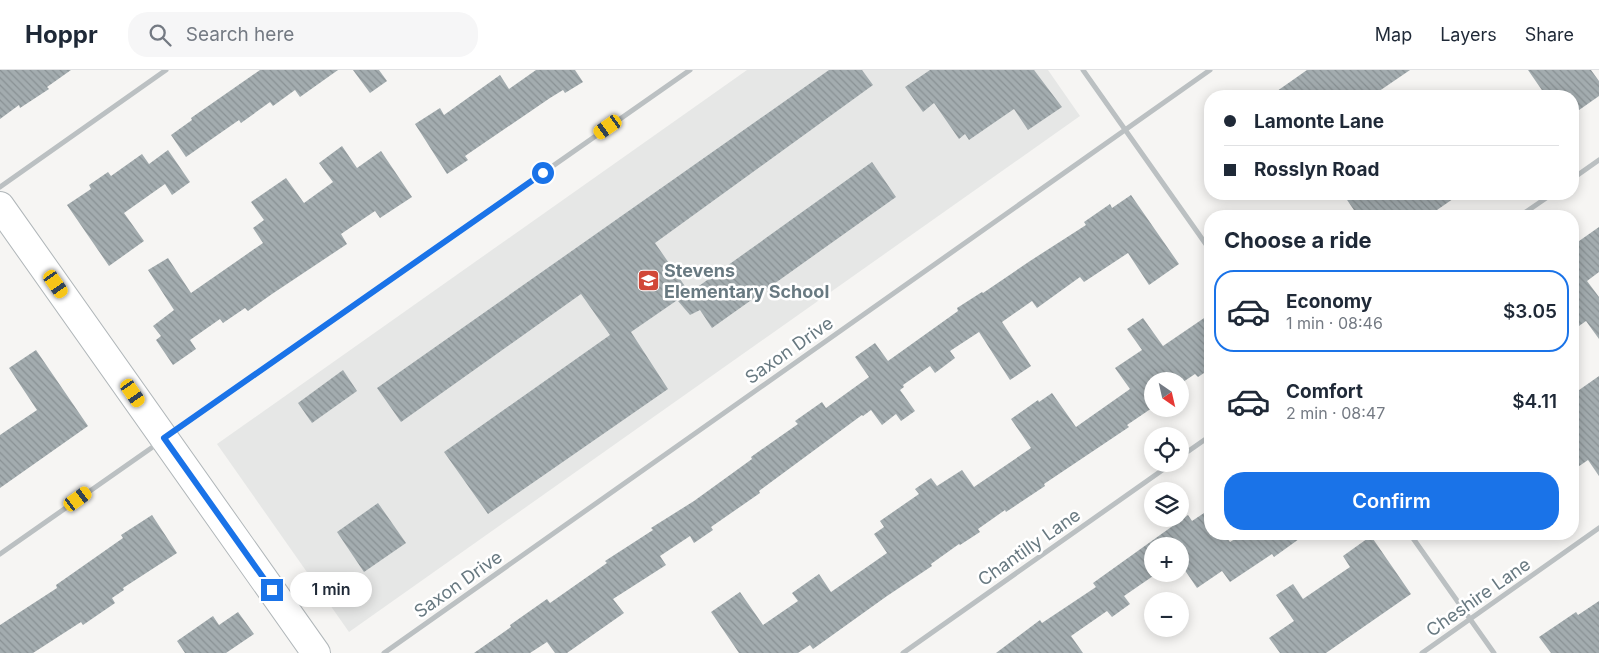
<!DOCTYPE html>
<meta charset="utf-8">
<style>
:root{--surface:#fff;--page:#f6f6f7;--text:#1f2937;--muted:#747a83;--line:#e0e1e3;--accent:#1a73e8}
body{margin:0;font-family:Inter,sans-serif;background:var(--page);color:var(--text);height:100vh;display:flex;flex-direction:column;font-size:19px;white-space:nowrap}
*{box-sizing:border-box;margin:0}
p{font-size:16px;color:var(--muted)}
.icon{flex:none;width:28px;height:28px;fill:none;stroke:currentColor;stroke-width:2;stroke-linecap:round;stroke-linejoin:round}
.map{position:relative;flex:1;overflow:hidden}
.details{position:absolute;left:1204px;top:140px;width:375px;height:330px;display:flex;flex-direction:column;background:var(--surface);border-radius:20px;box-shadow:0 2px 12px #0003}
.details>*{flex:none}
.guide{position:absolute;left:1204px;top:20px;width:375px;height:110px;border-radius:20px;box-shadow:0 2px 12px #0003;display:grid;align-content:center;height:110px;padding:0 20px;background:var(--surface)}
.needle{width:32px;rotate:146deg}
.fabs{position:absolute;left:1144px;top:302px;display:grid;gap:10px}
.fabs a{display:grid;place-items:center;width:45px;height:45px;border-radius:50%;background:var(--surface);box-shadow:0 2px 12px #0003;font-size:25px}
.end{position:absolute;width:22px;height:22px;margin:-11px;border:6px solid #1a73e8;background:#fff;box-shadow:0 0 0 2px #fff}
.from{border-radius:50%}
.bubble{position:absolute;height:35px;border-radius:18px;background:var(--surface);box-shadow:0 2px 12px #0003;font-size:16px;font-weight:600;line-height:35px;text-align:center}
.car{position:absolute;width:15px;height:30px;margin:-15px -8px;border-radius:6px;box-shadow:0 0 4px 1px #0007;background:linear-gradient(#f5c518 24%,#345 0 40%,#f5c518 0 76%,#345 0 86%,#f5c518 0)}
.guide b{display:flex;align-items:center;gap:18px;height:48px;font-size:19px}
.guide b+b{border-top:1px solid var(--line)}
.guide i{width:12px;height:12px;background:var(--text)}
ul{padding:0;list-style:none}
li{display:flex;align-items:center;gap:15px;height:82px;margin:0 10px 8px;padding:0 10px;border:2px solid transparent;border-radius:20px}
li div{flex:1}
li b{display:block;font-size:19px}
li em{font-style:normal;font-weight:600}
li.current{border-color:var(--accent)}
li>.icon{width:45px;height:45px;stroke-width:1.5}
h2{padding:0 20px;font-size:22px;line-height:60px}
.action{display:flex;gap:10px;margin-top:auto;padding:10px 20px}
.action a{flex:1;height:58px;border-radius:20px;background:var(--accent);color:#fff;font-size:20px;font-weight:600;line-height:58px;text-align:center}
header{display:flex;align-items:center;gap:30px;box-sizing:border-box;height:70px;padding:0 25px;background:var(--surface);border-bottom:1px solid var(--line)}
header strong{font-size:24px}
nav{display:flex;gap:28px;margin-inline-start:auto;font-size:18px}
.search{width:350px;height:45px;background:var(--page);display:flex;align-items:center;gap:12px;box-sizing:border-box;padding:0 18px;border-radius:20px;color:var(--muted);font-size:19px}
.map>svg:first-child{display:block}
.built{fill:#e6e7e6}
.building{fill:url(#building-back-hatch)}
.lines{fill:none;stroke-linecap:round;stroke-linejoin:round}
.secondary-casing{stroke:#b0b6b9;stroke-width:30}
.street{stroke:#bbc0c2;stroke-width:5}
.secondary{stroke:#fff;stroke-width:28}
.route{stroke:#1a73e8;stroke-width:6}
.labels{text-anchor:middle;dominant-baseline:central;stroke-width:5;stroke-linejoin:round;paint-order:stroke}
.poi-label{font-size:18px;font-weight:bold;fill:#687981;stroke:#fff;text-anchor:start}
.street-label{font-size:18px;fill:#687981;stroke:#fff}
</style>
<header>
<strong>Hoppr</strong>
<div class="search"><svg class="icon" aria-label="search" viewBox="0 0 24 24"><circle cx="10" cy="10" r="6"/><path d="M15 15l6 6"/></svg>Search here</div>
<nav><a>Map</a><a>Layers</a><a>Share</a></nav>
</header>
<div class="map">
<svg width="1599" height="583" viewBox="0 0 1599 583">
<defs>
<pattern id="building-back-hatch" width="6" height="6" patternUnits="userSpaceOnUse" patternTransform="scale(1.25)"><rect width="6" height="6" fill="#a3acaf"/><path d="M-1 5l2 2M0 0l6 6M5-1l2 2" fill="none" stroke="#899194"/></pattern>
</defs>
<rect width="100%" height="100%" fill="#f6f5f3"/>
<polygon class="built" points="747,0 1048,0 1080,46 349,562 217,374"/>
<g class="building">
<polygon points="0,0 71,0 47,17 49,19 20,38 19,35 0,49"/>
<polygon points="260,0 338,0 300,27 295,20 273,36 270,32 241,53 239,50 186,87 171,65 192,50 191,48"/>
<polygon points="353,0 379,0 387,11 370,23"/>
<polygon points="536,0 575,0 583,12 565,23 563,20 550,28 465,86 468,90 447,104 415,54 440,38 444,45 500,5 509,19"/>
<polygon points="829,0 862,0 873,15 655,173 689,222 631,262 668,319 488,444 444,382 610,265 581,224 401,352 377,318"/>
<polygon points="930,0 1034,0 1062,37 1028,60 1014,39 969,70 965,64 959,69 934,33 923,42 905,17"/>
<polygon points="1307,0 1410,0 1372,26 1270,26"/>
<polygon points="1528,0 1591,0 1599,11 1599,26 1572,45 1572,26 1546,26"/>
<polygon points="342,76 357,98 381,81 412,127 380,148 375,141 341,164 347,174 272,224 248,241 245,238 223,253 220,249 190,270 196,279 173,295 156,270 161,266 153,256 174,240 148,200 168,188 191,223 263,173 253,158 264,150 251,132 286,108 304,133 333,112 319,93"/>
<polygon points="168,80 190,112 172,125 165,114 124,143 144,171 109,196 67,135 91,119 89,115 108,102 111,106 142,84 149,94"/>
<polygon points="872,92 896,127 712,258 700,240 690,245 678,231"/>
<polygon points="1343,124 1460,124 1437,140 1441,146 1358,146"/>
<polygon points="1131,125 1179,194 1149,215 1128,183 1084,212 1080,207 1037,238 1032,231 1002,252 1031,296 1010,310 979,262 950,281 955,288 935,303 930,296 903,315 904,317 900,320 915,341 901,351 896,344 882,355 871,340 863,346 862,345 759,421 760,423 711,457 713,460 694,473 690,466 660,486 666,495 613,529 624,543 567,583 555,583 547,572 530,583 474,583 511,557 510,555 547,529 550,533 607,493 605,491 653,460 651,458 694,431 752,389 751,387 798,354 795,351 822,332 826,338 869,307 855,287 875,273 888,291 958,241 957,238 982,222 983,223 1030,191 1086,155 1084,152 1110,134 1112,138"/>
<polygon points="1599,157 1599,202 1587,211 1599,227 1599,269 1586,251 1572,261 1572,176"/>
<polygon points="1210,244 1210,299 1198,307 1195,304 1180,314 1180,311 1152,311 1152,338 1127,355 1129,357 1044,414 1045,416 1006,442 1005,440 978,459 980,462 960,475 959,474 931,494 932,496 887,526 813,579 810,575 798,583 739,583 711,542 740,522 763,555 798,531 792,523 819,504 831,522 887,483 874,464 884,457 880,451 919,424 915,419 931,408 937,416 962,400 974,417 1031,378 1011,349 1038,330 1039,332 1052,323 1076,357 1130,319 1115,298 1142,280 1127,259 1143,248 1163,276"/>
<polygon points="36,280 88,356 0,418 0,365 37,340 9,298"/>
<polygon points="343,300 357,321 312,353 298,333"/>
<polygon points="1599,306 1599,406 1588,390 1572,401 1572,325"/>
<polygon points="378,433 406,473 364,502 337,462"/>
<polygon points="1210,439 1210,464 1224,464 1230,472 1243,464 1306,464 1274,487 1272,484 1230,512 1222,501 1197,518 1180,493 1180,476 1152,476 1152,504 1156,504 1124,526 1130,534 1112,547 1107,541 1071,566 1083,583 996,583 1040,550 1042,553 1096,517 1093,513 1188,445 1192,451"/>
<polygon points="152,445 177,483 123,518 124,520 112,528 115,533 83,555 81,552 33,583 0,583 0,555 57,518 56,515 123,468 121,465"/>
<polygon points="1371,466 1411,524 1326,583 1280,583 1269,568 1294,551 1276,525 1293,514 1303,529 1350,497 1343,486"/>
<polygon points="1599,531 1599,583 1551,583 1539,567 1576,542 1578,545"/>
<polygon points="238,542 254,564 226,583 185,583 177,571 213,546 219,555"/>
</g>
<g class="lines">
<defs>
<polyline id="secondary" points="0,136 316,583"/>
</defs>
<use href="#secondary" class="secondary-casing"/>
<g class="street">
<polyline points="1083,0 1210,180"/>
<polyline points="1572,109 1599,90"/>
<polyline points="0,117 166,0"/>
<polyline points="1520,146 1552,124"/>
<polyline points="170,364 690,0"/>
<polyline points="1180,387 1210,366"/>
<polyline points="1410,464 1494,583"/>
<polyline points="0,484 157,374"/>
<polyline points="384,583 1210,0"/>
<polyline points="903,583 1171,394"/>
<polyline points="1422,583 1599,458"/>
</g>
<use href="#secondary" class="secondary"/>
</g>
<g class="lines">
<polyline class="route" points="272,520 164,368 543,103"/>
</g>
<defs>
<symbol id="school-square" viewBox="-11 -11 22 22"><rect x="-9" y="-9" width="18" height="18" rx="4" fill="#d14737" stroke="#fff"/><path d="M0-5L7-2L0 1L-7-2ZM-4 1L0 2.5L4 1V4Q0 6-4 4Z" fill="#fff"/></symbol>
</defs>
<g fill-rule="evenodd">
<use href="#school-square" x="636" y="198" width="25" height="25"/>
</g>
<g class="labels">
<g class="poi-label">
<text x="664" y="200">Stevens<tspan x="664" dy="21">Elementary School</tspan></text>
</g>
<g class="street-label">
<text transform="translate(789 280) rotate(-35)">Saxon Drive</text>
<text transform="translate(1029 477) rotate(-35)">Chantilly Lane</text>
<text transform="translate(458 514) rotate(-35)">Saxon Drive</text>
<text transform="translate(1478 527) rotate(-35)">Cheshire Lane</text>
</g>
</g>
</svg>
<div class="fabs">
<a><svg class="needle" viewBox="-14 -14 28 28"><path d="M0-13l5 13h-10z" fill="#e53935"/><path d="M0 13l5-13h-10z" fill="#747a83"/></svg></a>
<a><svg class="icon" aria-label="locate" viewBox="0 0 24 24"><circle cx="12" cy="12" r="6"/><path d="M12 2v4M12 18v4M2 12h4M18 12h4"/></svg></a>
<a><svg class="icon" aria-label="layers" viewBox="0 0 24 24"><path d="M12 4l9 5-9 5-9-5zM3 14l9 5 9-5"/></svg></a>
<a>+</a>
<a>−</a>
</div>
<i class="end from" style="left:543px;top:103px"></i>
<i class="end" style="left:272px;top:520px"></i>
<div class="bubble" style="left:290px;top:502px;width:82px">1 min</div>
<i class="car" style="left:608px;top:57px;rotate:235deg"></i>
<i class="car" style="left:56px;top:214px;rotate:145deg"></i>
<i class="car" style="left:133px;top:323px;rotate:145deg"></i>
<i class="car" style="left:78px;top:429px;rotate:54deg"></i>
<div class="guide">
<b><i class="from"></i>Lamonte Lane</b>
<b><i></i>Rosslyn Road</b>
</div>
<section class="details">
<h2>Choose a ride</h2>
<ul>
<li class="current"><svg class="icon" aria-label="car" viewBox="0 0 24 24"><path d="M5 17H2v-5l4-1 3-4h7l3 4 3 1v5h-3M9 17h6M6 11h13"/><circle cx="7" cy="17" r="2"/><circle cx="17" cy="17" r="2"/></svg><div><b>Economy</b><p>1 min · 08:46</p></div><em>$3.05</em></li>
<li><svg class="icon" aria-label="car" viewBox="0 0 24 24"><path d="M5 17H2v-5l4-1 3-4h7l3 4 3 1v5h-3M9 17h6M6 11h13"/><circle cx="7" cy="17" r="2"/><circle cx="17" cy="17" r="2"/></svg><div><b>Comfort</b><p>2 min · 08:47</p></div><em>$4.11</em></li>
</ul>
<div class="action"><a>Confirm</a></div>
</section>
</div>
